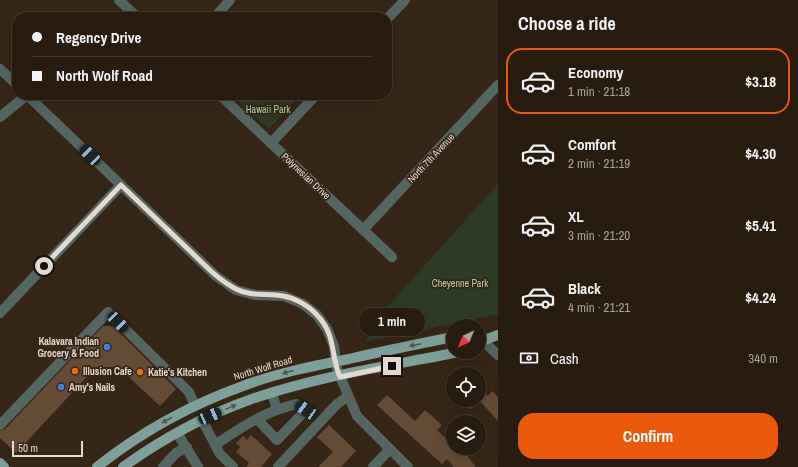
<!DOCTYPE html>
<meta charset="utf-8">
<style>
:root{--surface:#281c11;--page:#34291f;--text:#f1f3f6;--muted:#a5a19f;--line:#443a31;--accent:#ea580c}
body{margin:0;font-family:"Archivo Narrow",sans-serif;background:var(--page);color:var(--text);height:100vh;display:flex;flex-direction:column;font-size:15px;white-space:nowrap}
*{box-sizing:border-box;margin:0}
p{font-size:13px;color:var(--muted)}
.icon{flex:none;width:22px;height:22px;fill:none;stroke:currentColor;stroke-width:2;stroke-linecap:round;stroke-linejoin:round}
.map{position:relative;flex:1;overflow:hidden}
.details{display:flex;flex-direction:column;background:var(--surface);width:300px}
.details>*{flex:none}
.banner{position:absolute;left:12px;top:12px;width:380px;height:88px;border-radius:16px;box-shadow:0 4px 16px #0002,0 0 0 1px var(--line);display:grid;align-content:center;height:88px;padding:0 20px;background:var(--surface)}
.needle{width:26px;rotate:223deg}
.buttons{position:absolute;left:446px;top:319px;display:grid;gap:8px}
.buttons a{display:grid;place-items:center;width:40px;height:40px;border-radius:50%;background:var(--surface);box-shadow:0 4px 16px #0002,0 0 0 1px var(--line);font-size:20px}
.scale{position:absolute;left:12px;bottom:10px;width:71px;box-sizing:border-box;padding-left:4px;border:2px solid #e4d8cf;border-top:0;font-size:11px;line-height:14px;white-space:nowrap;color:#e4d8cf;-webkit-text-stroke:3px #362617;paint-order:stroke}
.end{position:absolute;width:18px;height:18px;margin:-9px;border:5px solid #e4d8cf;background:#111;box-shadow:0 0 0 2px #111}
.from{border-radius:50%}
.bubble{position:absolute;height:28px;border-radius:14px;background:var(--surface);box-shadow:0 4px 16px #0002,0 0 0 1px var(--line);font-size:13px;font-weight:700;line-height:28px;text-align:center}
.car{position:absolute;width:12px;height:24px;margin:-12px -6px;border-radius:5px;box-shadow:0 0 3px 1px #0007;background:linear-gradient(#222 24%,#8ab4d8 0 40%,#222 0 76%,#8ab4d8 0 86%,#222 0)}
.banner b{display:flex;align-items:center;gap:14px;height:38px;font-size:15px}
.banner b+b{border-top:1px solid var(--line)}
.banner i{width:10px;height:10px;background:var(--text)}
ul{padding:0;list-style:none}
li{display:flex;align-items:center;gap:12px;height:66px;margin:0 8px 6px;padding:0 12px;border:2px solid transparent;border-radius:16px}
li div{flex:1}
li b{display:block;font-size:15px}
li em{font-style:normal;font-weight:700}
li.on{border-color:var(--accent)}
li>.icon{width:36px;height:36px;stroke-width:1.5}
h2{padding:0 20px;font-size:18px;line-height:48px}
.pay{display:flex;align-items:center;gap:10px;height:44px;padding:0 20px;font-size:15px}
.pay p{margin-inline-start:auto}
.action{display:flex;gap:8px;margin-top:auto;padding:8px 20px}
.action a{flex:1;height:46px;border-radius:16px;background:var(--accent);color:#fff;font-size:16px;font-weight:700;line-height:46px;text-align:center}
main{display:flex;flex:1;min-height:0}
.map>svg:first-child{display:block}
.green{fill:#2e3b27}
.building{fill:#634b36}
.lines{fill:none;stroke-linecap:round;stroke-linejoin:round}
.minor{stroke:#556562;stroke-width:10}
.major{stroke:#7fa09a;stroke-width:10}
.oneway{fill:#53574b}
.route{stroke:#e4d8cf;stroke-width:5}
.shop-dot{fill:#3f7fe0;stroke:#362617;stroke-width:1.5}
.food-dot{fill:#e8710a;stroke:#362617;stroke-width:1.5}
.labels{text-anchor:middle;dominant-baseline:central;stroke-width:3.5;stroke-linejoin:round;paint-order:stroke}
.park-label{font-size:10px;fill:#b0d09f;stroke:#362617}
.street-label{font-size:10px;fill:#e4d8cf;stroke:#362617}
.poi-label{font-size:10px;font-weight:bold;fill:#e4d8cf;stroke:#362617;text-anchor:start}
</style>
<main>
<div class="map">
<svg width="498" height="467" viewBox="0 0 498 467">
<rect width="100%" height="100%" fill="#362617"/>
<g class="green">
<polygon points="232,95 301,95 269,129"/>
<polygon points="498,184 498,314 366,342 373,323"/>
</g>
<g class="building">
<polygon points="103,326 113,326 176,389 160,406 118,367 96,367 16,453 0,438 0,431 5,429"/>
<polygon points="479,388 488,396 492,391 498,397 498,421 479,400 471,409 460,400 479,400"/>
<polygon points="387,395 415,421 425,410 442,425 437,430 453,445 453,448 456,448 461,453 463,451 476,467 454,467 447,459 442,464 377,405"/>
<polygon points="329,425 356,451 341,467 318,467 333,452 317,437"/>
<polygon points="251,435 272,454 261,467 246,467 249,463 236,452 240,447 236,443 243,436 247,440"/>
</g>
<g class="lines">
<g class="minor">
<polyline points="119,0 137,17"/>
<polyline points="215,17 230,0"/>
<polyline points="387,19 405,0"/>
<polyline points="0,69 17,85"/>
<polyline points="27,95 216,276 236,290 255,295 284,296 303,304 317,315 327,329 334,346 337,369 357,416 408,467"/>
<polyline points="220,95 392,257"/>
<polyline points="0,117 27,95"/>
<polyline points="271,143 316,95"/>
<polyline points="363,230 498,85"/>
<polyline points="0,313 121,185"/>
<polyline points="482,340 498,355"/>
<polyline points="272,393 277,410"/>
<polyline points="202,420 220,454 233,467"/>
<polyline points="0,425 108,312 189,392 195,406"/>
<polyline points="177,433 198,467"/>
<path d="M215 445C240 428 267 410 297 404L306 410 277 440 257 419"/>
<polyline points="163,467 176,453 187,447"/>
<polyline points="278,467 337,404 348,396"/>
<polyline points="373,467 390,449"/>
</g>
<g class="major">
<polyline points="479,342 498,335"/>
<polyline points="0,463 4,467"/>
<path d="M97 467C141 432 190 405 243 386 277 373 313 366 349 359 383 351 418 344 453 337"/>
<path d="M123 467C162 439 204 416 249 400 316 376 389 366 459 352"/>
</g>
</g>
<defs><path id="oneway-solid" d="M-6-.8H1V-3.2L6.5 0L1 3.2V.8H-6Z"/></defs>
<g class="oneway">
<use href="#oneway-solid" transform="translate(415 345) rotate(168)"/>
<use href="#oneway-solid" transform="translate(288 372) rotate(165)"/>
<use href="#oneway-solid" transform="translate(231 407) rotate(-22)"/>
<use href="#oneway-solid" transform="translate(167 420) rotate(151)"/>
</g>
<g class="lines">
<path class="route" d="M44 266 121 185C144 207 167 229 189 250 204 264 218 280 236 289 251 297 267 293 283 296 295 298 309 306 317 315 337 336 330 355 340 377L392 366"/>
</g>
<g class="shop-dot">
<circle cx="107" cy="347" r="4"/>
<circle cx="61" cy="387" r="4"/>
</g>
<g class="food-dot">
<circle cx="75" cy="371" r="4"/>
<circle cx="140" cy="372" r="4"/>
</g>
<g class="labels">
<g class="park-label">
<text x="268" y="109">Hawaii Park</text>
<text x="460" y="283">Cheyenne Park</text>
</g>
<g class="street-label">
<text transform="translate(431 158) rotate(-47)">North 7th Avenue</text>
<text transform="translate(306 176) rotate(43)">Polynesian Drive</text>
<text transform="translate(263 368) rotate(-17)">North Wolf Road</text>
</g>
<g class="poi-label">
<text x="99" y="341" text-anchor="end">Kalavara Indian<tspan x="99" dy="12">Grocery &amp; Food</tspan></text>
<text x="83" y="371">Illusion Cafe</text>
<text x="148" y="372">Katie's Kitchen</text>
<text x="69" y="387">Amy's Nails</text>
</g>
</g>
</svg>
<div class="buttons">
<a><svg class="needle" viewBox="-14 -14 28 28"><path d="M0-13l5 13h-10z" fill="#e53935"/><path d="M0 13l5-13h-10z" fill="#a5a19f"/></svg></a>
<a><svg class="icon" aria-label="locate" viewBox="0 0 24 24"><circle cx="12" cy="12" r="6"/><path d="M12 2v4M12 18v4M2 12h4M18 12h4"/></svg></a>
<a><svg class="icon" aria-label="layers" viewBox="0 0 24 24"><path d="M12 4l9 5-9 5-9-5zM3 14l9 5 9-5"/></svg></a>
</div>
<div class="scale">50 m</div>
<i class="end from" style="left:44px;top:266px"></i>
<i class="end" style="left:392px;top:366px"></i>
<div class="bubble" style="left:359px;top:308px;width:66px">1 min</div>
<i class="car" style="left:90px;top:155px;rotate:314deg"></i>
<i class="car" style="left:118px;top:322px;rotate:135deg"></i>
<i class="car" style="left:306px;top:410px;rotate:305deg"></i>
<i class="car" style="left:210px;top:416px;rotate:67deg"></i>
<div class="banner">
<b><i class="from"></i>Regency Drive</b>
<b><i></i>North Wolf Road</b>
</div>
</div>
<section class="details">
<h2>Choose a ride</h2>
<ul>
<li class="on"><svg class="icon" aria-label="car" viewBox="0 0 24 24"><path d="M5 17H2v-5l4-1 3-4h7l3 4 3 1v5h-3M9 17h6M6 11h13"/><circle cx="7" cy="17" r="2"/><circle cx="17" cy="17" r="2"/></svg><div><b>Economy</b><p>1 min · 21:18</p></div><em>$3.18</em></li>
<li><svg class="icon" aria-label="car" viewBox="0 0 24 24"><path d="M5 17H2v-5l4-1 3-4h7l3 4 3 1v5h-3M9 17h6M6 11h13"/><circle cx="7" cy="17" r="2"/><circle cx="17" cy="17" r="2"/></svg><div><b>Comfort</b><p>2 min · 21:19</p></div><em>$4.30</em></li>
<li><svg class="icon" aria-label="car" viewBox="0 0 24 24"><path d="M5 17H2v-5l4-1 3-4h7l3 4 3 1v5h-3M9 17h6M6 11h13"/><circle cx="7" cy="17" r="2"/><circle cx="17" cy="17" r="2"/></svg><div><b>XL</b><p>3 min · 21:20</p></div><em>$5.41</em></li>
<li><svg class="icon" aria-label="car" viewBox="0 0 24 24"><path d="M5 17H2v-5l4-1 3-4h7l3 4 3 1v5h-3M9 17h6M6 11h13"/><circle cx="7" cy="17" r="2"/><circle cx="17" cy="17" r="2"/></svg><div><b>Black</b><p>4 min · 21:21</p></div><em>$4.24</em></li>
</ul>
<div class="pay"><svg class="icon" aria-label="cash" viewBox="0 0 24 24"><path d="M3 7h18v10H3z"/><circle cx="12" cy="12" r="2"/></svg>Cash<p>340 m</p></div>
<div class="action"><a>Confirm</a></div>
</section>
</main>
